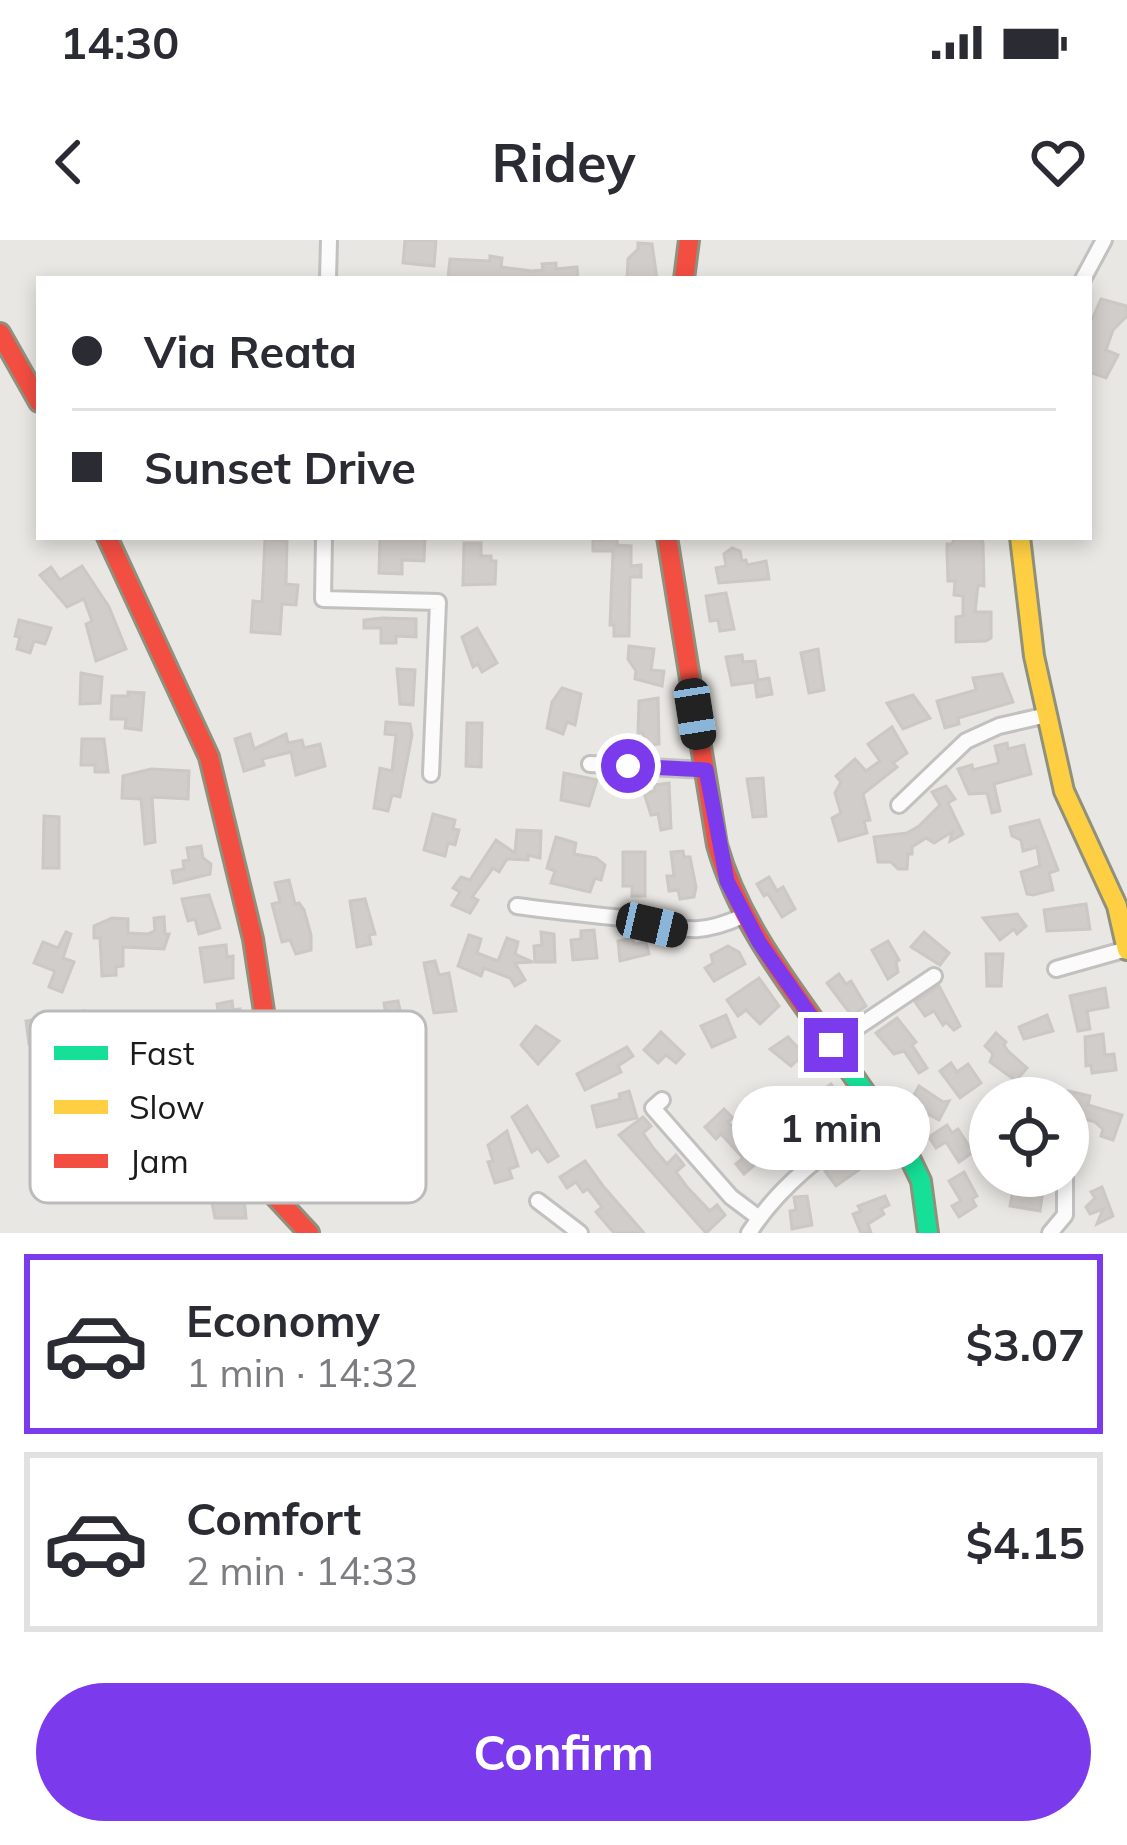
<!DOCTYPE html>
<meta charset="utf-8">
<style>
:root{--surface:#fff;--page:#f7f7f7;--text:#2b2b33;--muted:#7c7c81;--line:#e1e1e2;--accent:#7c3aed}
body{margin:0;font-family:Mulish,sans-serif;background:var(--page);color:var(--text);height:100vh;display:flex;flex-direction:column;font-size:45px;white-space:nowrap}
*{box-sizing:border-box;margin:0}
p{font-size:39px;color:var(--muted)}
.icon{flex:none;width:66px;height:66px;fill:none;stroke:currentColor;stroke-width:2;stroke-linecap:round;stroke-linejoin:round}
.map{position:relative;height:993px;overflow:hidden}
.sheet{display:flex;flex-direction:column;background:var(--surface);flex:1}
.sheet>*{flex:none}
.hud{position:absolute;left:36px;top:36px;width:1056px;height:264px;border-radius:0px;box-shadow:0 6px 18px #0003;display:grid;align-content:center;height:264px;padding:0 36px;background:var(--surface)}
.fabs{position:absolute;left:969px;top:837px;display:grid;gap:24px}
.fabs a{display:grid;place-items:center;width:120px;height:120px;border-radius:50%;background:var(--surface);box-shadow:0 6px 18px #0003;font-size:60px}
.end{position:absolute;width:54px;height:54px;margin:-27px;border:15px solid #7c3aed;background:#fff;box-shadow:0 0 0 6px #fff}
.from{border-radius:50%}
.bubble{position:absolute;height:84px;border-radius:42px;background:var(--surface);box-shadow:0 6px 18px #0003;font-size:39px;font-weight:700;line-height:84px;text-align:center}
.car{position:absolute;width:36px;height:72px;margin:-36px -18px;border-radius:15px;box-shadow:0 0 9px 3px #0007;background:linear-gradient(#222 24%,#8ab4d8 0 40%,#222 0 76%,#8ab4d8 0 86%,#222 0)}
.hud b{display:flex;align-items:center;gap:42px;height:114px;font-size:45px}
.hud b+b{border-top:3px solid var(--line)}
.hud i{width:30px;height:30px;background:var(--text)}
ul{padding:21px 0 0;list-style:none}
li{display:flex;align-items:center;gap:36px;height:180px;margin:0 24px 18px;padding:0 12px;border:6px solid var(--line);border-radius:0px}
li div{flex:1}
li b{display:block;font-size:45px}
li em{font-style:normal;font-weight:700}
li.active{border-color:var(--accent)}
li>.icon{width:108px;height:108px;stroke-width:1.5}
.primary-button{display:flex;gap:24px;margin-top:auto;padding:24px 36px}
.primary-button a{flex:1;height:138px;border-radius:72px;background:var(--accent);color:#fff;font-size:48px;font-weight:700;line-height:138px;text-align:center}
.status{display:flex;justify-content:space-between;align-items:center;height:84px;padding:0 60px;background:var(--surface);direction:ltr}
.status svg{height:33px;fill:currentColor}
header{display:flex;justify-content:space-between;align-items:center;height:156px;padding:0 36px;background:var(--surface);font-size:54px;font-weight:700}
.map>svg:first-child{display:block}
.building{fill:#d0cdca;stroke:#ccc8c4;stroke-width:3}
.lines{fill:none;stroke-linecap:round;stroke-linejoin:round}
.street-casing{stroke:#c2c1bf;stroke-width:20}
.fast-casing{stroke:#90917c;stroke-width:24}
.slow-casing{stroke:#90917c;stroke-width:24}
.jam-casing{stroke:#90917c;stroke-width:24}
.street{stroke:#fcfbfb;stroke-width:14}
.fast{stroke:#16e098;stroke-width:18}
.slow{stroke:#ffcf43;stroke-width:18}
.jam{stroke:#f24e42;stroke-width:18}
.route{stroke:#7c3aed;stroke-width:15}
.key{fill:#fff;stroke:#bbb;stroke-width:3}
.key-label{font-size:33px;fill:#1b1b1b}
</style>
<div class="status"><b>14:30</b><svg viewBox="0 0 49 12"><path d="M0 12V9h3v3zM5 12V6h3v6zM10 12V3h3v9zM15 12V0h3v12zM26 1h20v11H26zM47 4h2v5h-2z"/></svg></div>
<header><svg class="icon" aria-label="back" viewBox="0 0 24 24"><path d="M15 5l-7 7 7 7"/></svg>Ridey<svg class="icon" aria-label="heart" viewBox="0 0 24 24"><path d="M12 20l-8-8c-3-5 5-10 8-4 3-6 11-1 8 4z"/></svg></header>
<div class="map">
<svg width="1127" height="993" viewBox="0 0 1127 993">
<rect width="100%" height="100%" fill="#e9e7e3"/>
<g class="building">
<polygon points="405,0 436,0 434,26 403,23"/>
<polygon points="638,3 652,4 657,39 627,39 628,19 638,9"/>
<polygon points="490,16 502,18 501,27 532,31 543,30 542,24 556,23 556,29 577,27 578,39 448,38 450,19 490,21"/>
<polygon points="1101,59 1127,66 1127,76 1113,90 1106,110 1118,115 1106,138 1089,132 1089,86"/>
<polygon points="380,297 425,297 424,321 402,320 402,334 379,333"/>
<polygon points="602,297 617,297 617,305 631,306 631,326 641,325 641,337 630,337 629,396 614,396 614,385 610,385 613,311 593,311 593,300 602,300"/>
<polygon points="955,297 981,297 983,303 984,346 978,345 975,372 991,372 991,398 986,401 956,402 956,377 963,376 963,356 954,355 955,341 948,341 947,314 947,304 952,304"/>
<polygon points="265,299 287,301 286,344 298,345 296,365 282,364 280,394 251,392 253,361 262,362"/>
<polygon points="464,303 481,303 481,316 491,316 491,321 496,321 495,344 463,345"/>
<polygon points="732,308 740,311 742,321 746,320 747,325 766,321 769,339 719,343 716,328 726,326 724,314"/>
<polygon points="82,326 109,367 126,409 96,421 86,384 92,381 84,359 67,367 40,335 51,327 60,340"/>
<polygon points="726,353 734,389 720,391 718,380 710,381 706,356"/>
<polygon points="382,378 416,379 416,397 396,396 396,403 381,403 381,388 364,388 364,380"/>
<polygon points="19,380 51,388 45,404 34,401 30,413 17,409 20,397 15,396"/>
<polygon points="477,388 497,423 482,432 478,424 473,427 462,397"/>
<polygon points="629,406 654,409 651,430 664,431 662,446 635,439 636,431 628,419"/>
<polygon points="818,409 824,450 809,453 801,413"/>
<polygon points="742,415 743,422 755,421 758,440 769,438 772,454 757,457 755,442 732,445 726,417"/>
<polygon points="397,429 415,430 413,465 400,464"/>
<polygon points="81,433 102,437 100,463 80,464"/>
<polygon points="1002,434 1013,462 958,478 959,484 945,488 937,461 976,450 973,438"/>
<polygon points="562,448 581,454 575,485 567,482 563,494 547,488 552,462"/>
<polygon points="128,452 144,453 141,490 125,488 126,479 111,479 112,456 128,456"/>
<polygon points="913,455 930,478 903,489 887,463"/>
<polygon points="658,458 659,504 645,506 643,493 638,493 639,461"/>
<polygon points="386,482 410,484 412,495 400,557 392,555 388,571 374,568 380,528 392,531 396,495 385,494"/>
<polygon points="467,483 482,483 481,527 466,526"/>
<polygon points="892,487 907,513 893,523 897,527 863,554 870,580 864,581 867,593 839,601 832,578 841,573 835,553 841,542 836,536 855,519 866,531 880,521 868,504"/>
<polygon points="250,494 254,509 286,494 288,503 302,500 304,508 320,504 325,526 296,535 291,512 262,519 264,525 244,531 235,499"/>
<polygon points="82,499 104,499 108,532 95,532 95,525 81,525"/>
<polygon points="1007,503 1008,509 1024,505 1031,534 994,544 1000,571 992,573 987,553 969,554 958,529 972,525 973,530 999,523 995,506"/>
<polygon points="151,529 189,531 188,559 152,557 155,602 145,604 141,559 122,558 123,536"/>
<polygon points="564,533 597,540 589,566 561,560"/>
<polygon points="763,538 766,576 753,577 747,539"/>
<polygon points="669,543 671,588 661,590 658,574 651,575 644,553 655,551 654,545"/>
<polygon points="946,546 955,559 948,563 963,594 950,601 952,592 934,603 926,598 912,607 912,614 908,614 907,629 898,629 891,622 878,622 874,597 907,593 919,586 940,565 932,552"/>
<polygon points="433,574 455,580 453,589 459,590 455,605 448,603 445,616 424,610"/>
<polygon points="44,576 59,577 59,628 43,628"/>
<polygon points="1039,580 1058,630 1049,633 1053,650 1033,655 1027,654 1021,632 1040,626 1037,607 1023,611 1021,600 1012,596 1010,587"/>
<polygon points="517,590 541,591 540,618 528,615 528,620 507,619 499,632 493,628 472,657 478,660 470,673 452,665 460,652 453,648 461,637 470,640 496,600 515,613"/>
<polygon points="556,597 576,603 574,614 596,618 605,625 601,640 595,638 590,652 551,643 555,631 547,628"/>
<polygon points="201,606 203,618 211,624 210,634 174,643 172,631 184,629 183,621 189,620 187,608"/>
<polygon points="683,611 684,617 690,617 696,647 694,657 680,659 678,650 669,651 667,636 674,636 671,612"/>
<polygon points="623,612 645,612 645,656 632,656 632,646 623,646"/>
<polygon points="769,637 777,651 783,647 795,669 782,677 768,654 764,656 757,644"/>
<polygon points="289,640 295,664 299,663 304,670 311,695 311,710 296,714 290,700 282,702 272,664 280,662 275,643"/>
<polygon points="209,655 220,688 199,694 195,679 188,681 182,659"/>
<polygon points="365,659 375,694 369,695 371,704 357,707 350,661"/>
<polygon points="1086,664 1090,689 1047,691 1044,670"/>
<polygon points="1017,674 1026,686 1017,694 1014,689 1000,700 983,678"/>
<polygon points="164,677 165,694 169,694 164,709 123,707 123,726 116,727 116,735 102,736 100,698 94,698 94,686 112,678 128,679 128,693 148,694 155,691 154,678"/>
<polygon points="594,690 597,718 573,720 571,700 581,699 581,691"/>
<polygon points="66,692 71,694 63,718 74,722 62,752 49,747 55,731 34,723 43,702 58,708"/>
<polygon points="541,692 554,694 555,722 535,722 534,706 542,705"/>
<polygon points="924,692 949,713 940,725 911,707"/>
<polygon points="469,695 481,699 477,713 498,721 507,698 518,702 515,714 533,722 515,723 525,740 515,746 510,738 484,728 481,736 458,726"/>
<polygon points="633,698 634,704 646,702 649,714 620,721 618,701"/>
<polygon points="888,701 899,720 896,722 898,732 888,739 872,710"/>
<polygon points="226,705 227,717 233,716 233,738 205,742 200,708"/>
<polygon points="728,706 739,712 745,724 714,741 705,728 713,723 711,715"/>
<polygon points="986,714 1003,714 1001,746 987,746"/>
<polygon points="435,721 439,735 449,733 456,771 434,773 424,723"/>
<polygon points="839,734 846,744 851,741 866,766 852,776 827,743"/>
<polygon points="759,738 779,766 760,784 746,770 738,776 727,760"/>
<polygon points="939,746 960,786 954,790 946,782 943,785 934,771 925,776 915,762"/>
<polygon points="1105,748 1108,767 1087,771 1090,789 1078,791 1070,756"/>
<polygon points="232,761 233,770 240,769 241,792 221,793 217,764"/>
<polygon points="398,761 405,792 408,791 408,817 405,821 388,824 379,785 387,783 384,763"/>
<polygon points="84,771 98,887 41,893 36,844 47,842 49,801 29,804 26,781"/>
<polygon points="726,775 735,797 712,807 701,786"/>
<polygon points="1047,775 1053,791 1024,799 1019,787"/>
<polygon points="897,778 916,802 912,805 927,828 919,833 904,811 894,814 876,793"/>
<polygon points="536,786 559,801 538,824 521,805"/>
<polygon points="661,792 684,814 676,823 666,815 658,823 644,810"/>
<polygon points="996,793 1006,802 1004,805 1008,811 1027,828 1016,841 990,822 993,814 985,806"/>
<polygon points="1103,794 1105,815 1114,814 1116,830 1092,833 1091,825 1086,826 1085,797"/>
<polygon points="788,797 804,814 791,826 770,809"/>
<polygon points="627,807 633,816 618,826 621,832 585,850 577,834"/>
<polygon points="951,823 957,832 968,824 981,843 960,858 940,831"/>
<polygon points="831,844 838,854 824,865 828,871 794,893 783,878"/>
<polygon points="919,846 943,862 949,861 939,880 909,864"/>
<polygon points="629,851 637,878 597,887 592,866 620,859 619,854"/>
<polygon points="1068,851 1090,856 1088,865 1122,875 1113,900 1101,896 1103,889 1095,882 1078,877 1076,884 1068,882"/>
<polygon points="527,866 558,916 548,922 538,908 532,912 512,877"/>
<polygon points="724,869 733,878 728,882 744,901 750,896 766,915 744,934 736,924 743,918 721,894 716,899 705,887"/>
<polygon points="643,877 651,886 643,893 654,909 667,924 676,915 684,925 676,932 687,947 710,971 717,965 725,975 706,993 619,895"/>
<polygon points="947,885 952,893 958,889 973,912 959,922 946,902 936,908 929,897"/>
<polygon points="507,891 518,926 509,929 512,938 495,943 488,922 493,921 488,905"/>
<polygon points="876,903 883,913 836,946 825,931 858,906 862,912"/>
<polygon points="585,921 603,946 644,993 614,993 596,972 602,967 588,949 583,952 576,942 567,948 560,937"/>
<polygon points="964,932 977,956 972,959 976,966 959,977 952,966 961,961 949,941"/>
<polygon points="1015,941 1031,943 1032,955 1042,957 1040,971 1010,966"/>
<polygon points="1102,947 1113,976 1097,984 1103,969 1090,974 1086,967 1095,958 1091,952"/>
<polygon points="807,956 812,985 792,989 790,971 796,970 794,957"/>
<polygon points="885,956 889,965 881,969 884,974 868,984 871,993 861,993 853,974 861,971 858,966"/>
<polygon points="244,957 246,978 215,978 212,963"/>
</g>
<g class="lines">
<defs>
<g id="street">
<polyline points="328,39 329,0"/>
<polyline points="1083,39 1104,0"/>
<polyline points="324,297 323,359 438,362 431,534"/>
<polyline points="590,524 706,530"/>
<polyline points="899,565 966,501 999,486 1047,475"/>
<path d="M517 666C552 671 587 674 622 678 676 684 688 701 743 676"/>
<polyline points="1056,729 1127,709"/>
<polyline points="831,805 934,736"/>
<polyline points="662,860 653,868 731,957 759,978"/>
<polyline points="538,961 580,993"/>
<path d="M749 993C783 940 829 910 880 874"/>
<polyline points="1050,993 1065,975 1065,936"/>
</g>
<polyline id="fast" points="836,811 908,914 921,941 928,993"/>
<polyline id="slow" points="1020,297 1034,416 1064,551 1117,666 1127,710"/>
<g id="jam">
<polyline points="684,39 689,0"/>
<polyline points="0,93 39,162"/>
<polyline points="107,297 209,517 253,699 269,804 251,892 252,908 270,951 309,993"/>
<path d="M667 297 717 605C739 683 790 746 836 811"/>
</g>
</defs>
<use href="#street" class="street-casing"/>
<use href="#fast" class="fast-casing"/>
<use href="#slow" class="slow-casing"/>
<use href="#jam" class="jam-casing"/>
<use href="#street" class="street"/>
<use href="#fast" class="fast"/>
<use href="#slow" class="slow"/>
<use href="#jam" class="jam"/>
</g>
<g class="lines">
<polyline class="route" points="628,526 706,530 727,641 759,702 831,805"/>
</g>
<rect x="30" y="771" width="396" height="192" rx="18" class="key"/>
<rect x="54" y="806" width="54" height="14" fill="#16e098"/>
<rect x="54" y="860" width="54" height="14" fill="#ffcf43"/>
<rect x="54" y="914" width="54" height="14" fill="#f24e42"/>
<g class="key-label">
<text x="129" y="825">Fast</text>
<text x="129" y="879">Slow</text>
<text x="129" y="933">Jam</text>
</g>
</svg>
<div class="fabs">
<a><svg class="icon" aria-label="locate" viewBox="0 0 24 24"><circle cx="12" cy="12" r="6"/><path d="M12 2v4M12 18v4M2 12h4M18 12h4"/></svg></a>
</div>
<i class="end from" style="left:628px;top:526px"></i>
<i class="end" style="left:831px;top:805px"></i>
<div class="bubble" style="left:732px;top:846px;width:198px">1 min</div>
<i class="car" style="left:695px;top:474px;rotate:171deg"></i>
<i class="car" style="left:652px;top:685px;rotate:103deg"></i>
<div class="hud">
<b><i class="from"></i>Via Reata</b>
<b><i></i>Sunset Drive</b>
</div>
</div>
<section class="sheet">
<ul>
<li class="active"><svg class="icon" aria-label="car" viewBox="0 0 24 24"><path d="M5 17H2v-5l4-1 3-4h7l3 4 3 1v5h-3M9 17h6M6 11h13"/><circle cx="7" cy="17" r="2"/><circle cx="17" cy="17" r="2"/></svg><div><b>Economy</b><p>1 min · 14:32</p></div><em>$3.07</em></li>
<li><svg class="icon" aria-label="car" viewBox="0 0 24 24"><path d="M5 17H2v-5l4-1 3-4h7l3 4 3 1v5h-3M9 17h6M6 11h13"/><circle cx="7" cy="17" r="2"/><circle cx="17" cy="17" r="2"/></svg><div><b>Comfort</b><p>2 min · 14:33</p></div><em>$4.15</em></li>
</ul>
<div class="primary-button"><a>Confirm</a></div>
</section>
